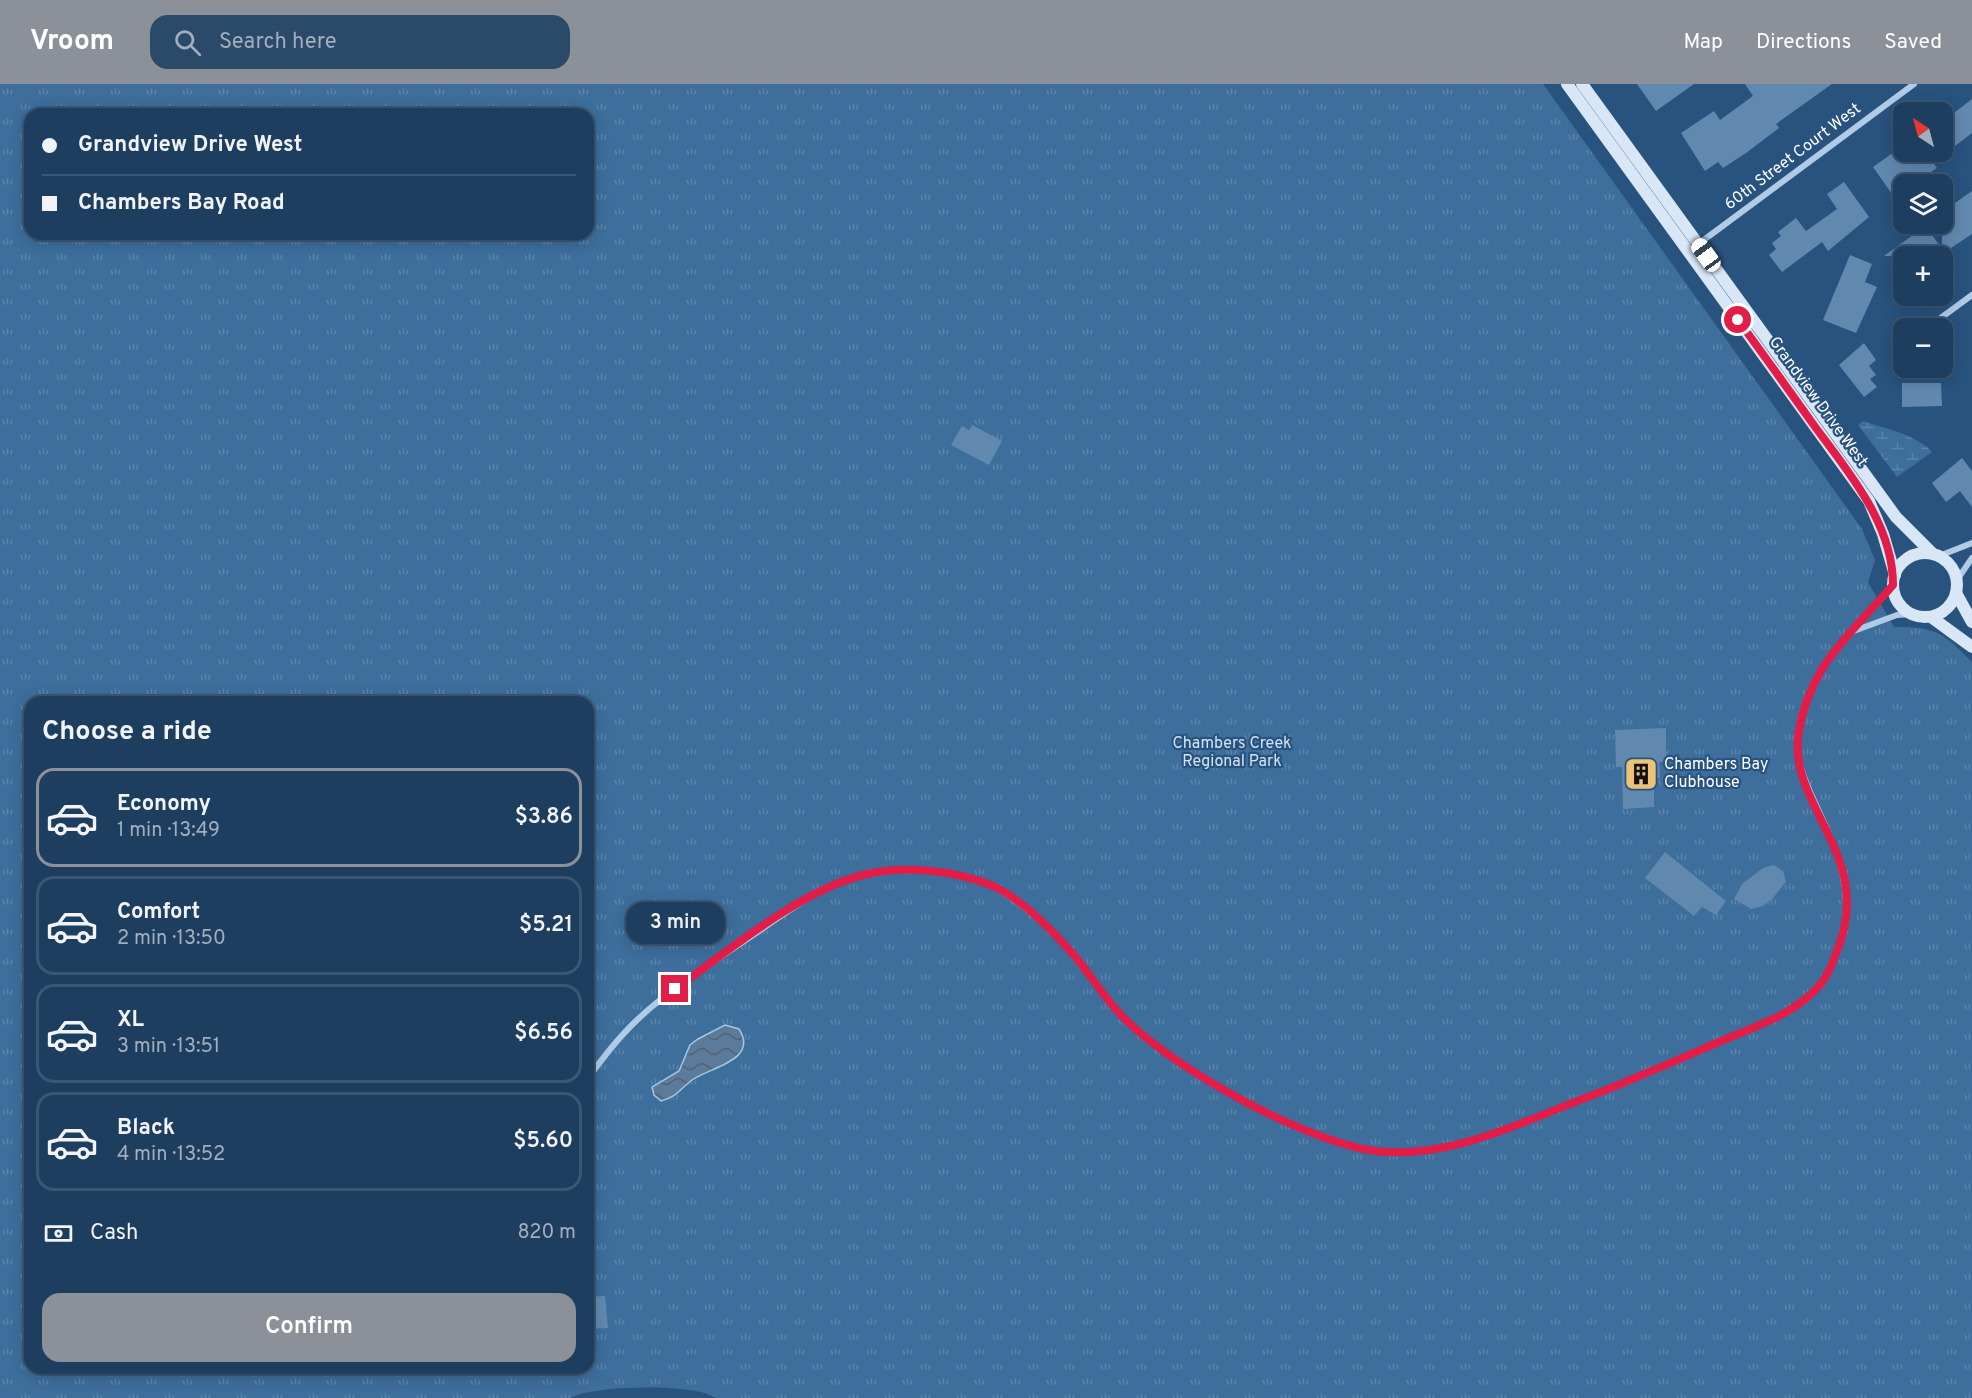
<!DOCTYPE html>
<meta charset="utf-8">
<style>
:root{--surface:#1e3e5f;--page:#2b4968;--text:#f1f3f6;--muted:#a1aebd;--line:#3c5774;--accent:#8c9099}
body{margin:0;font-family:Overpass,sans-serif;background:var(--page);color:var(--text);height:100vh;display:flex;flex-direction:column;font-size:22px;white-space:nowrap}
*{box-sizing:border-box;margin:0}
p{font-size:20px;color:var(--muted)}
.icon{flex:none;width:33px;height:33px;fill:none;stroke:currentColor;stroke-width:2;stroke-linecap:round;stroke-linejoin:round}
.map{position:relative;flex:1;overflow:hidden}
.drawer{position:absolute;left:24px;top:612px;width:570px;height:678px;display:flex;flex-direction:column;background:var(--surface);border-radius:18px;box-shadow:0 3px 15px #0003,0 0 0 2px var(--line)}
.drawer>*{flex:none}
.banner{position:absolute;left:24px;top:24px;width:570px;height:132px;border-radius:18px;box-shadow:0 3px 15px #0003,0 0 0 2px var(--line);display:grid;align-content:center;height:132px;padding:0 18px;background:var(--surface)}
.needle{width:39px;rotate:324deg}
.buttons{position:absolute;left:1893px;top:18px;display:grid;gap:12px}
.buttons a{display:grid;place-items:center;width:60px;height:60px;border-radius:12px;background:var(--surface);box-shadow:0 3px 15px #0003,0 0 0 2px var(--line);font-size:30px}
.end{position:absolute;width:27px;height:27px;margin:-14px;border:8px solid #e11d48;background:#fff;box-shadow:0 0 0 3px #fff}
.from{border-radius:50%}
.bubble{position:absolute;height:42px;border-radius:18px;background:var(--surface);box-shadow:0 3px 15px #0003,0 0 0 2px var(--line);font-size:20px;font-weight:600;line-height:42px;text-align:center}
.car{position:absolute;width:18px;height:36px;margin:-18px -9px;border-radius:8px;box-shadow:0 0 4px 2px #0007;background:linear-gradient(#fff 24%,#345 0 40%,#fff 0 76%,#345 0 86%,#fff 0)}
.banner b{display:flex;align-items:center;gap:21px;height:57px;font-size:22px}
.banner b+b{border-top:2px solid var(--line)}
.banner i{width:15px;height:15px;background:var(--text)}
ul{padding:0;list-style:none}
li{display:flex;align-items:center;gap:18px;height:99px;margin:0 12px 9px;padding:0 6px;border:3px solid var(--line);border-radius:18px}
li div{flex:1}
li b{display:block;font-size:22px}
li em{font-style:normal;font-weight:600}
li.active{border-color:var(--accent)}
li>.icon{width:54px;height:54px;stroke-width:1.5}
h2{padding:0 18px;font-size:27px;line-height:72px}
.pay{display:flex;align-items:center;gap:15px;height:66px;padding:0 18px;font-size:22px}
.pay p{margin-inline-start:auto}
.button{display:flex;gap:12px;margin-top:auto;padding:12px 18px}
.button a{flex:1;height:69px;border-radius:18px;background:var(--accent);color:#fff;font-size:24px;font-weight:600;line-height:69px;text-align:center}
header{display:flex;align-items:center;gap:36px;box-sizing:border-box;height:84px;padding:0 30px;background:var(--accent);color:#fff}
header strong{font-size:28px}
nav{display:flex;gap:33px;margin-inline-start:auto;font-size:21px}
.search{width:420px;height:54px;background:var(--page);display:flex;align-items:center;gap:15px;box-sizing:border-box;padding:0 21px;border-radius:18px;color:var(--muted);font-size:22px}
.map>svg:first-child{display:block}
.wetland{fill:url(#wetland-marsh)}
.park{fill:url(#park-tufts);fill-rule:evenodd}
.water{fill:url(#water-waves);stroke:#a4c6e5;stroke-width:1.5}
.building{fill:#6189af}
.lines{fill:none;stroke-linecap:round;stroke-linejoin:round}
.street{stroke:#afcbe5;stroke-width:6}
.secondary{stroke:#d8e6f5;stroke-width:12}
.route{stroke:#e11d48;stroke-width:8}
.labels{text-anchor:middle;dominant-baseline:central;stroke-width:4.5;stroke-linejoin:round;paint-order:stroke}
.street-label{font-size:16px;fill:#fff;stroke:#28537f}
.park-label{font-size:16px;fill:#d2e4f4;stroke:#28537f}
.poi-label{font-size:16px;fill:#fff;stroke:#28537f;text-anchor:start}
</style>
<header>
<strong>Vroom</strong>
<div class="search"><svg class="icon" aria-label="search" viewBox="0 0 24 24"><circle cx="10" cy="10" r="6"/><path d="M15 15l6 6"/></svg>Search here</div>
<nav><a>Map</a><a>Directions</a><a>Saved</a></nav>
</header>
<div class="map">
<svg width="1972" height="1314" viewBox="0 0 1972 1314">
<defs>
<pattern id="wetland-marsh" width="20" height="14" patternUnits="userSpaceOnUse" patternTransform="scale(1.5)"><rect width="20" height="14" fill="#3d6e9c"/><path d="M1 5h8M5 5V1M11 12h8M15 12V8" fill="none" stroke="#5a84ab"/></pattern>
<pattern id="park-tufts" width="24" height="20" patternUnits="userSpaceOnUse" patternTransform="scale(1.5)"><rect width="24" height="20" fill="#3d6e9c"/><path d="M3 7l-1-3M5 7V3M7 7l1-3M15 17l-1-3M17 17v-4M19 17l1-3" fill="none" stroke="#5a84ab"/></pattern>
<pattern id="water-waves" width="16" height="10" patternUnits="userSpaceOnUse" patternTransform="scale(1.5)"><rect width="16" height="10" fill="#5c7a99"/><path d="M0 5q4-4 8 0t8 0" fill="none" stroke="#546372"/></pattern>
</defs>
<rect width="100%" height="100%" fill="#28537f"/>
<path class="wetland" d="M1863 337C1883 344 1918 351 1932 368L1897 393 1858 341Z"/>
<path class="park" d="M0 0H1543L1862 445 1875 476 1868 498 1894 543C1936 542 1943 549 1972 578V1314H716C696 1299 593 1301 571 1314H0ZM30 30H588V150H30ZM30 618H588V1284H30Z"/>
<path class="water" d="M725 941 739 945C759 976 711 983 692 996 679 1006 678 1012 661 1017L654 1011 652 1003 679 987 690 961 698 955Z"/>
<g class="building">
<polygon points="1637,0 1694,0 1656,27"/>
<polygon points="1745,0 1832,0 1776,40 1779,44 1746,69 1723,84 1718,78 1705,87 1681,49 1714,27 1720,36 1753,12"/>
<polygon points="1972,15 1972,49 1955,62 1942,45 1942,38"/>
<polygon points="1904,61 1904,68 1925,68 1937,84 1912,100 1904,100 1904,107 1894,113 1873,83"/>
<polygon points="1844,98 1869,133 1828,167 1822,158 1782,188 1769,171 1776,165 1772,159 1781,152 1778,148 1796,134 1806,147 1837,125 1827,110"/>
<polygon points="1972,107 1972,150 1945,168 1948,172 1884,172 1913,151 1904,140 1924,140 1942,165 1942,128"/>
<polygon points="1850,171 1872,180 1865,198 1877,203 1856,249 1823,236"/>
<polygon points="1864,259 1876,276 1869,282 1876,291 1870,295 1877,303 1864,313 1839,281"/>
<polygon points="1902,299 1941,299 1942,322 1902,323"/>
<polygon points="972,341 1002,357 989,381 951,361 962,342 969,346"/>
<polygon points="1962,374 1972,387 1972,423 1960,407 1946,418 1932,399"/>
<polygon points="1666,644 1666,678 1659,678 1660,694 1654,694 1654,723 1623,725 1622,683 1616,683 1615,646"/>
<polygon points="1665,768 1726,817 1716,831 1702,823 1694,832 1645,794"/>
<polygon points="1774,781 1783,787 1786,798 1772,815 1763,822 1751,825 1734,815 1742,800 1763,784"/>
<polygon points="605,1212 608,1244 588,1245 588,1213"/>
</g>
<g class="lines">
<g class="street">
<polyline points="1697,161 1914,0"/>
<polyline points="1927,244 1972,211"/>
<polyline points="1939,472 1972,459"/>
<polyline points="1957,496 1972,474"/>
<polyline points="1851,548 1897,531 1911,530"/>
<path d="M588 994C603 974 618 954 637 936 673 902 718 875 759 847 789 826 821 803 857 792 896 781 960 785 996 804 1012 812 1028 826 1042 838 1073 865 1093 901 1121 931 1170 983 1315 1064 1387 1068 1460 1071 1528 1036 1594 1011 1636 995 1676 977 1716 959 1751 944 1788 933 1815 906 1827 895 1832 879 1838 865 1858 813 1838 768 1816 721 1805 697 1795 676 1798 649 1807 584 1854 548 1893 501"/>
</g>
<g class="secondary">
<polyline points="1567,0 1869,417 1883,450 1895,491"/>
<polyline points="1582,0 1896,433 1933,470"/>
<circle cx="1925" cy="501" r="32"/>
<polyline points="1956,509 1972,538"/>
<polyline points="1931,533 1972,563"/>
</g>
</g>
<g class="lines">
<path class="route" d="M675 905C727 868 801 806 863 791 903 781 955 786 993 802 1023 816 1052 846 1073 870 1090 890 1104 914 1123 933 1172 984 1314 1064 1386 1068 1457 1072 1524 1037 1588 1013 1632 996 1675 977 1719 958 1753 943 1792 932 1818 903 1828 892 1833 878 1838 864 1875 770 1785 721 1799 646 1811 579 1852 549 1893 501 1893 439 1848 388 1813 340 1788 305 1763 270 1738 236"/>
</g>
<defs>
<symbol id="building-square" viewBox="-11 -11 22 22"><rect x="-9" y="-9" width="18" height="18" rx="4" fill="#ecc376" stroke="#28537f"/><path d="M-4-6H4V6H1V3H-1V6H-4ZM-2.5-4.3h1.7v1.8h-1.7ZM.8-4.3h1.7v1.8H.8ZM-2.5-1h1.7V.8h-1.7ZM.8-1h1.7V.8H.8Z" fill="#111"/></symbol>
</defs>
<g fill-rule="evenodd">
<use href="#building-square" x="1622" y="671" width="38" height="38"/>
</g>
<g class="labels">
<g class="street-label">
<text transform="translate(1793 73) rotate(-37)">60th Street Court West</text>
<text transform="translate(1818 318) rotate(54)">Grandview Drive West</text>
</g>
<g class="park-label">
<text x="1232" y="660">Chambers Creek<tspan x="1232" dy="18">Regional Park</tspan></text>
</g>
<g class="poi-label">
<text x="1664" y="681">Chambers Bay<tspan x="1664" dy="18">Clubhouse</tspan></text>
</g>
</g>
</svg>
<div class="buttons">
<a><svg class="needle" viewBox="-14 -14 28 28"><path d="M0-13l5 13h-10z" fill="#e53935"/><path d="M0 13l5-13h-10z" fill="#a1aebd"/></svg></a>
<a><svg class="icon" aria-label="layers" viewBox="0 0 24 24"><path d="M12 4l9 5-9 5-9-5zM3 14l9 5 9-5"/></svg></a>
<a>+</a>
<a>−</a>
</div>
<i class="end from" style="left:1738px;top:236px"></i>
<i class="end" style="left:675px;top:905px"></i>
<div class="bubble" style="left:626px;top:818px;width:99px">3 min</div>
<i class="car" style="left:1706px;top:171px;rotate:324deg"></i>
<div class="banner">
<b><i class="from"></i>Grandview Drive West</b>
<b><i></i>Chambers Bay Road</b>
</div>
<section class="drawer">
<h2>Choose a ride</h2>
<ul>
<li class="active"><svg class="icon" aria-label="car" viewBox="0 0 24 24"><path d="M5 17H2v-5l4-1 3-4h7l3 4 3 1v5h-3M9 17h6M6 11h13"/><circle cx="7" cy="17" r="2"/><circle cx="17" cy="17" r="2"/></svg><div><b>Economy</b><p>1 min · 13:49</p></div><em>$3.86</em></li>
<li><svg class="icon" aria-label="car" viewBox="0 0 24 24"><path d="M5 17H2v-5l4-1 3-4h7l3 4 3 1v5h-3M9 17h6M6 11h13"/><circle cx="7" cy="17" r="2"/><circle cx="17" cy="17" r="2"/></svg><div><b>Comfort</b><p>2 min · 13:50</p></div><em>$5.21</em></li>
<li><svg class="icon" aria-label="car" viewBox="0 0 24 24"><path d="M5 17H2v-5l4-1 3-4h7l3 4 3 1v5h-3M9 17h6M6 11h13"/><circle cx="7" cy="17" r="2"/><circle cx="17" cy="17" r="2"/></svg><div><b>XL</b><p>3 min · 13:51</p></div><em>$6.56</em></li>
<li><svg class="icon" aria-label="car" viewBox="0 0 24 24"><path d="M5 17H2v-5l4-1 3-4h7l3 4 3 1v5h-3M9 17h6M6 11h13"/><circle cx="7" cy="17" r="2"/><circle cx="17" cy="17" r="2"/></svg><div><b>Black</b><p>4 min · 13:52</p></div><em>$5.60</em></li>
</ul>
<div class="pay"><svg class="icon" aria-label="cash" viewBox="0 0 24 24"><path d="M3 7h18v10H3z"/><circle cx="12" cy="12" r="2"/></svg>Cash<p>820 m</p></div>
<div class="button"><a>Confirm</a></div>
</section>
</div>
